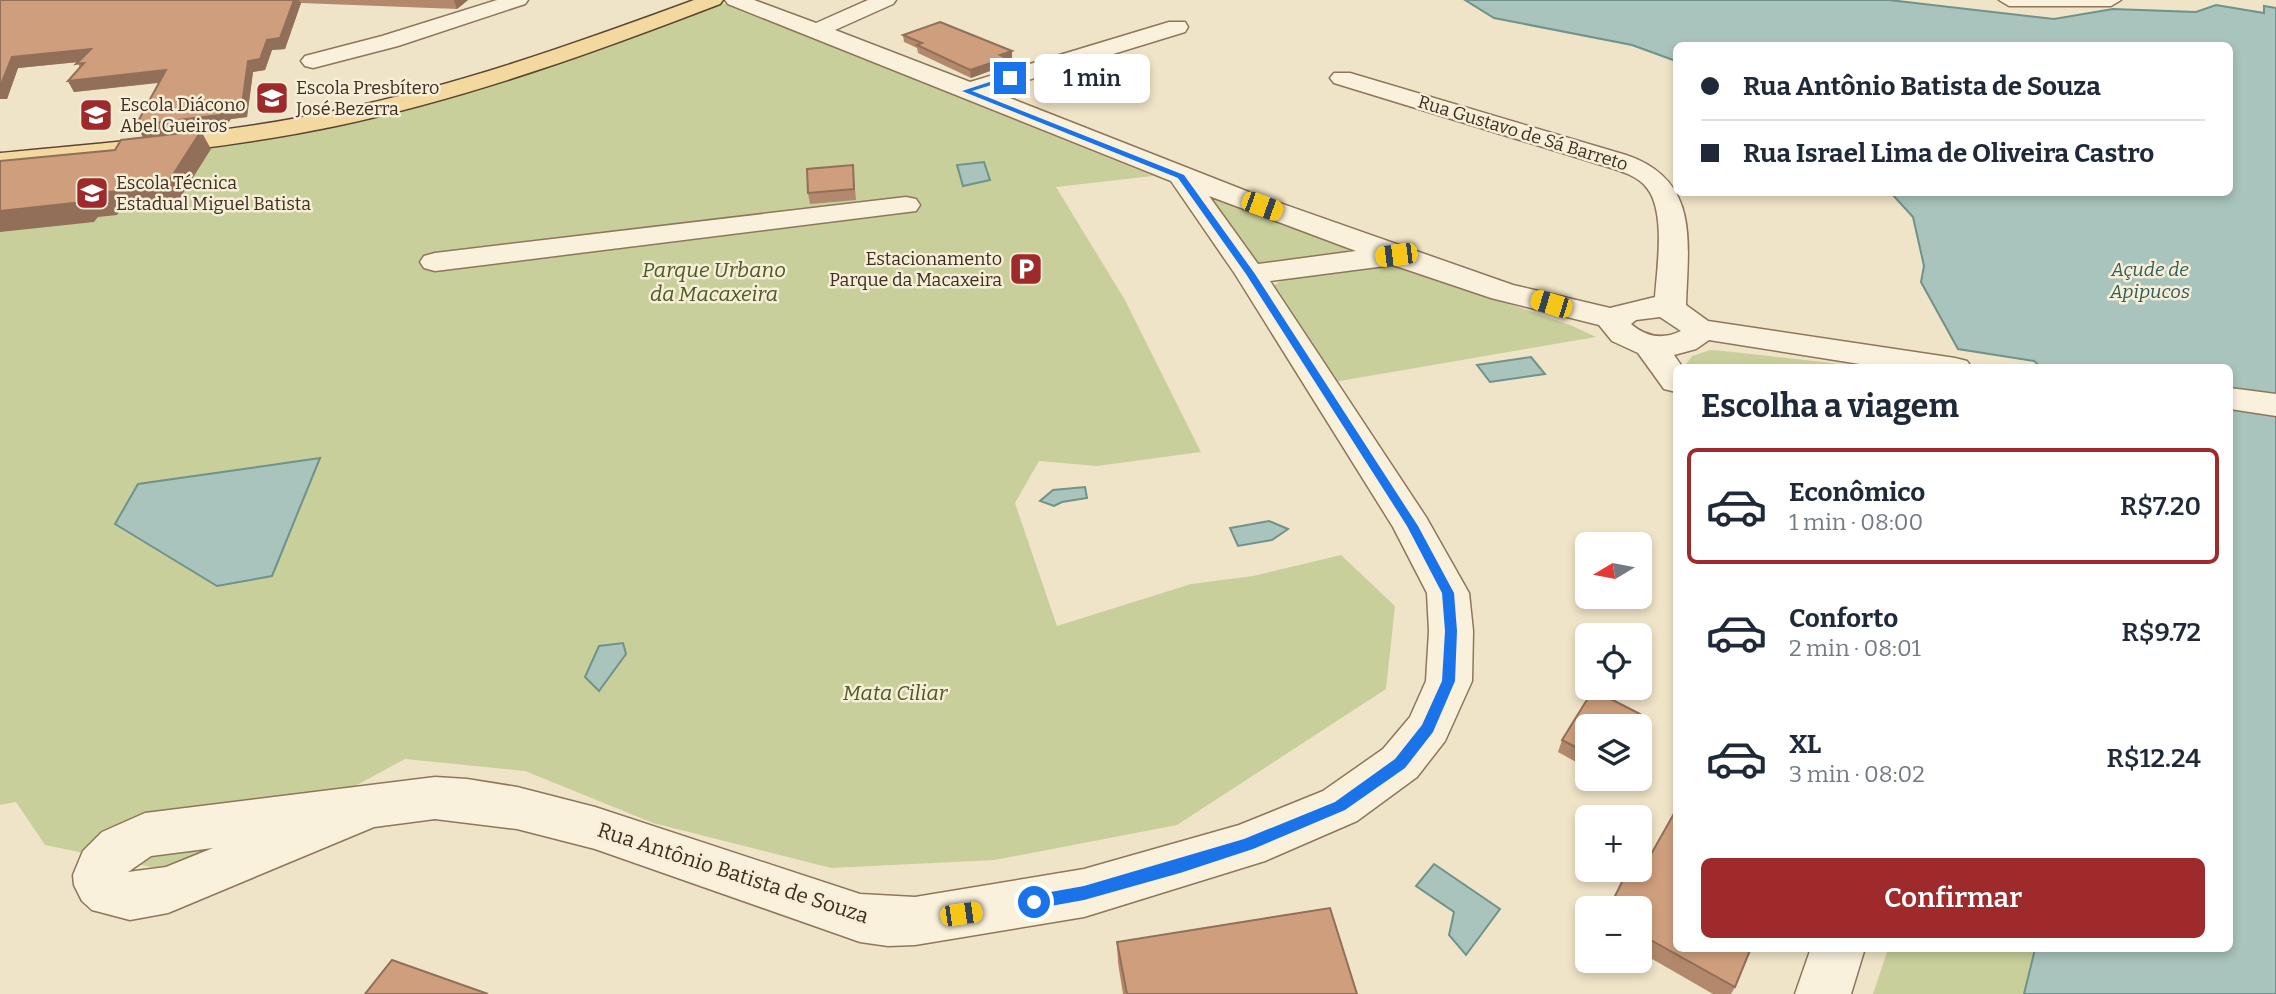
<!DOCTYPE html>
<html lang="pt">
<meta charset="utf-8">
<style>
:root{--surface:#fff;--page:#f6f6f7;--text:#1f2937;--muted:#747a83;--line:#e0e1e3;--accent:#9e2a2b}
body{margin:0;font-family:Bitter,serif;background:var(--page);color:var(--text);height:100vh;display:flex;flex-direction:column;font-size:26px;white-space:nowrap}
*{box-sizing:border-box;margin:0}
p{font-size:23px;color:var(--muted)}
.icon{flex:none;width:38px;height:38px;fill:none;stroke:currentColor;stroke-width:2;stroke-linecap:round;stroke-linejoin:round}
.map{position:relative;flex:1;overflow:hidden}
.sheet{position:absolute;left:1673px;top:364px;width:560px;height:588px;display:flex;flex-direction:column;background:var(--surface);border-radius:10px;box-shadow:0 4px 10px #0003}
.sheet>*{flex:none}
.guide{position:absolute;left:1673px;top:42px;width:560px;height:154px;border-radius:10px;box-shadow:0 4px 10px #0003;display:grid;align-content:center;height:154px;padding:0 28px;background:var(--surface)}
.needle{width:46px;rotate:260deg}
.buttons{position:absolute;left:1575px;top:532px;display:grid;gap:14px}
.buttons a{display:grid;place-items:center;width:77px;height:77px;border-radius:10px;background:var(--surface);box-shadow:0 4px 10px #0003;font-size:35px}
.end{position:absolute;width:32px;height:32px;margin:-16px;border:9px solid #1a73e8;background:#fff;box-shadow:0 0 0 4px #fff}
.from{border-radius:50%}
.bubble{position:absolute;height:49px;border-radius:10px;background:var(--surface);box-shadow:0 4px 10px #0003;font-size:23px;font-weight:600;line-height:49px;text-align:center}
.car{position:absolute;width:21px;height:42px;margin:-21px -10px;border-radius:9px;box-shadow:0 0 5px 2px #0007;background:linear-gradient(#f5c518 24%,#345 0 40%,#f5c518 0 76%,#345 0 86%,#f5c518 0)}
.guide b{display:flex;align-items:center;gap:24px;height:66px;font-size:26px}
.guide b+b{border-top:2px solid var(--line)}
.guide i{width:18px;height:18px;background:var(--text)}
ul{padding:0;list-style:none}
li{display:flex;align-items:center;gap:21px;height:116px;margin:0 14px 10px;padding:0 14px;border:4px solid transparent;border-radius:10px}
li div{flex:1}
li b{display:block;font-size:26px}
li em{font-style:normal;font-weight:600}
li.selected{border-color:var(--accent)}
li>.icon{width:63px;height:63px;stroke-width:1.5}
h2{padding:0 28px;font-size:32px;line-height:84px}
.primary-button{display:flex;gap:14px;margin-top:auto;padding:14px 28px}
.primary-button a{flex:1;height:80px;border-radius:10px;background:var(--accent);color:#fff;font-size:28px;font-weight:600;line-height:80px;text-align:center}
.map>svg:first-child{display:block}
.green{fill:#c9cf9b}
.water{fill:#a9c4bc;stroke:#6f938a;stroke-width:2}
.lines{fill:none;stroke-linecap:round;stroke-linejoin:round}
.minor-casing{stroke:#8d765c;stroke-width:3}
.major-casing{stroke:#5b4430;stroke-width:3}
.minor{fill:#faf1dc;fill-rule:evenodd}
.major{fill:#f3d9a0;fill-rule:evenodd}
.wall{fill:#b2896c}
.shaded-wall{fill:#916f58}
.building{fill:#cf9f7d;stroke:#916f58;stroke-width:2}
.route{fill:#1a73e8}
.labels{text-anchor:middle;dominant-baseline:central;stroke-width:5;stroke-linejoin:round;paint-order:stroke}
.far-poi-label{font-size:18px;fill:#3d2e20;stroke:#f7eed8;text-anchor:start}
.far-street-label{font-size:18px;fill:#3d2e20;stroke:#f7eed8}
.far-water-label{font-size:19px;font-style:italic;fill:#2f5d5a;stroke:#f7eed8}
.park-label{font-size:21px;font-style:italic;fill:#4d5a26;stroke:#f7eed8}
.street-label{font-size:21px;fill:#3d2e20;stroke:#f7eed8}
</style>
<div class="map">
<svg width="2276" height="994" viewBox="0 0 2276 994">
<rect width="100%" height="100%" fill="#f0e4c8"/>
<g class="green">
<polygon points="717,3 727,4 1153,176 1056,187 1125,300 1201,452 1097,466 1039,461 1015,503 1057,626 1191,584 1253,576 1341,555 1395,606 1386,689 1177,825 995,860 831,868 653,823 525,771 405,759 190,875 45,845 16,802 0,805 0,168 313,129"/>
<polygon points="1195,181 1386,252 1252,269"/>
<polygon points="1386,265 1404,267 1570,325 1596,337 1334,382 1273,286 1286,278"/>
<polygon points="1710,350 1724,351 1867,367 1684,367 1692,356"/>
<polygon points="1888,949 2035,949 2024,994 1873,994"/>
</g>
<g class="water">
<polygon points="1465,0 1889,0 2054,19 2113,9 2196,12 2216,5 2264,13 2264,6 2276,8 2276,994 2024,994 2035,949 2230,948 2230,368 2041,367 2034,361 1958,349 1921,282 1924,266 1913,217 1891,193 2230,192 2230,46 1676,46 1676,61 1632,45 1494,18"/>
<polygon points="984,162 990,180 963,186 957,165"/>
<polygon points="1531,357 1545,374 1490,382 1477,365"/>
<polygon points="320,458 272,576 217,586 115,524 138,484"/>
<polygon points="1085,487 1087,498 1062,502 1054,506 1040,501 1053,490"/>
<polygon points="1269,521 1288,529 1272,540 1238,546 1230,528"/>
<polygon points="623,643 626,654 599,691 585,677 599,646"/>
<polygon points="1434,864 1500,909 1466,955 1449,935 1454,912 1416,886"/>
</g>
<g class="lines">
<defs>
<g id="minor">
<polygon points="497,0 528,0 525,4 398,46 313,68 305,66 301,61 305,56 382,36"/>
<path d="M725 0H754L816 23 868 0H896L893 4 835 30 970 82 1169 22H1185L1188 27 1185 32 992 91 1254 194 1513 285 1610 308 1655 297C1657 268 1666 212 1647 188 1638 176 1621 171 1608 167L1334 83 1330 78 1334 73H1350L1626 155C1700 180 1688 241 1686 305L1708 321 1955 358 1967 361 1972 368H1885L1709 340 1696 349 1674 355 1683 368H1676V392L1664 389 1638 353 1612 341 1599 325 1491 298 1393 265 1270 281 1426 517 1469 593 1473 631 1472 681 1445 741 1417 777 1357 821 1265 861 1084 917 915 945 888 946 860 942 595 849 517 829 435 819 374 827 168 913 130 920 92 910 82 901 74 885 73 875 83 851 102 832 145 813 435 777 467 779 517 787 595 807 860 894 915 897 1084 869 1239 825 1323 791 1383 749 1410 717 1426 681 1429 631 1427 593 1393 527 1235 274 1171 181 728 4ZM1209 196 1356 251 1258 264ZM1660 317 1681 331C1662 340 1646 337 1631 324L1636 320ZM213 848 166 867 128 872 151 856Z"/>
<polygon points="1999,0 2121,0 2111,6 2009,6"/>
<polygon points="906,197 916,199 920,205 916,211 435,271 424,268 420,262 424,256 435,253"/>
<polygon points="2230,388 2276,394 2276,416 2230,409"/>
<polygon points="1811,948 1865,948 1851,994 1795,994"/>
</g>
<path id="major" d="M694 0H723L720 4C595 52 468 98 336 126 226 149 113 158 0 169V153C113 142 227 134 338 110 460 85 577 43 694 0Z"/>
</defs>
<use href="#minor" class="minor-casing"/>
<use href="#major" class="major-casing"/>
<use href="#minor" class="minor"/>
<use href="#major" class="major"/>
</g>
<g class="wall">
<polygon points="0,0 468,0 457,9 301,3 285,49 272,50 265,70 253,72 247,117 231,119 225,127 143,137 136,125 159,83 74,92 68,81 79,68 79,62 18,68 7,99 0,99"/>
<polygon points="903,35 1012,51 1012,59 1006,61 1006,65 971,78 918,53 917,48 904,42"/>
<polygon points="853,165 856,200 810,204 808,193"/>
<polygon points="1587,726 1587,768 1558,752 1562,740"/>
<polygon points="1640,908 1676,948 1735,987 1731,994 1713,994 1640,952"/>
<polygon points="1117,942 1357,994 1123,994 1118,963"/>
</g>
<g class="shaded-wall">
<polygon points="294,0 299,0 301,3 285,49 272,50 265,70 253,72 247,117 231,119 225,127 143,137 136,125 248,61 267,40"/>
<polygon points="454,0 468,0 457,9"/>
<polygon points="91,49 97,60 18,68 7,99 0,99 0,87 12,57"/>
<polygon points="1012,51 1012,59 1006,61 1006,65 971,78 970,70 1000,55"/>
<polygon points="166,70 172,81 74,92 68,81"/>
<polygon points="201,131 211,149 175,206 119,212 117,215 98,217 94,222 0,232 0,211 87,197 108,192"/>
</g>
<g class="building">
<polygon points="0,0 294,0 280,38 267,40 260,59 248,61 242,105 225,107 220,115 136,125 166,70 68,81 84,63 76,64 91,49 12,57 0,87"/>
<polygon points="940,22 1012,51 1000,55 1006,58 970,70 917,45 922,43 903,35"/>
<polygon points="201,131 165,187 108,192 105,196 87,197 83,202 0,211 0,161 115,150 121,140"/>
<polygon points="853,165 854,189 808,193 807,169"/>
<polygon points="1593,690 1640,714 1633,726 1587,726 1587,753 1562,740"/>
<polygon points="1676,810 1676,948 1751,948 1735,987 1640,934 1640,908 1609,908 1628,870 1640,870 1640,851 1650,856"/>
<polygon points="1330,908 1357,994 1127,994 1117,942"/>
<polygon points="392,960 488,994 365,994"/>
</g>
<polygon class="route" points="1008,76 1014,78 972,91 1184,175 1255,274 1418,526 1454,593 1457,631 1455,681 1433,732 1405,768 1345,810 1253,849 1180,873 1084,900 1034,909 1026,902 1034,895 1084,886 1244,839 1335,802 1395,759 1422,725 1442,681 1445,631 1442,593 1407,526 1246,274 1178,178 962,91"/>
<defs>
<symbol id="school-square" viewBox="-11 -11 22 22"><rect x="-9" y="-9" width="18" height="18" rx="4" fill="#9e2a2b" stroke="#f7eed8"/><path d="M0-5L7-2L0 1L-7-2ZM-4 1L0 2.5L4 1V4Q0 6-4 4Z" fill="#fff"/></symbol>
<symbol id="university-square" viewBox="-11 -11 22 22"><rect x="-9" y="-9" width="18" height="18" rx="4" fill="#9e2a2b" stroke="#f7eed8"/><path d="M0-5L7-2L0 1L-7-2ZM-4 1L0 2.5L4 1V4Q0 6-4 4Z" fill="#fff"/></symbol>
<symbol id="parking-square" viewBox="-11 -11 22 22"><rect x="-9" y="-9" width="18" height="18" rx="4" fill="#9e2a2b" stroke="#f7eed8"/><path d="M-3.5-5.5H1a3.5 3.5 0 0 1 0 7H-1V5.5H-3.5ZM-1-3.4V-.6H.8a1.4 1.4 0 0 0 0-2.8Z" fill="#fff"/></symbol>
</defs>
<g fill-rule="evenodd">
<use href="#school-square" x="253" y="79" width="38" height="38"/>
<use href="#school-square" x="77" y="96" width="38" height="38"/>
<use href="#university-square" x="73" y="174" width="38" height="38"/>
<use href="#parking-square" x="1007" y="250" width="38" height="38"/>
</g>
<g class="labels">
<g class="far-poi-label">
<text x="296" y="88">Escola Presbítero<tspan x="296" dy="21">José Bezerra</tspan></text>
<text x="120" y="105">Escola Diácono<tspan x="120" dy="21">Abel Gueiros</tspan></text>
<text x="116" y="183">Escola Técnica<tspan x="116" dy="21">Estadual Miguel Batista</tspan></text>
<text x="1002" y="259" text-anchor="end">Estacionamento<tspan x="1002" dy="21">Parque da Macaxeira</tspan></text>
</g>
<g class="far-street-label">
<text transform="translate(1523 133) rotate(17)">Rua Gustavo de Sá Barreto</text>
</g>
<g class="far-water-label">
<text x="2150" y="269">Açude de<tspan x="2150" dy="22">Apipucos</tspan></text>
</g>
<g class="park-label">
<text x="714" y="270">Parque Urbano<tspan x="714" dy="24">da Macaxeira</tspan></text>
<text x="895" y="693">Mata Ciliar</text>
</g>
<g class="street-label">
<text transform="translate(733 873) rotate(18)">Rua Antônio Batista de Souza</text>
</g>
</g>
</svg>
<div class="buttons">
<a><svg class="needle" viewBox="-14 -14 28 28"><path d="M0-13l5 13h-10z" fill="#e53935"/><path d="M0 13l5-13h-10z" fill="#747a83"/></svg></a>
<a><svg class="icon" aria-label="locate" viewBox="0 0 24 24"><circle cx="12" cy="12" r="6"/><path d="M12 2v4M12 18v4M2 12h4M18 12h4"/></svg></a>
<a><svg class="icon" aria-label="layers" viewBox="0 0 24 24"><path d="M12 4l9 5-9 5-9-5zM3 14l9 5 9-5"/></svg></a>
<a>+</a>
<a>−</a>
</div>
<i class="end from" style="left:1034px;top:902px"></i>
<i class="end" style="left:1010px;top:78px"></i>
<div class="bubble" style="left:1034px;top:54px;width:116px">1 min</div>
<i class="car" style="left:1262px;top:206px;rotate:110deg"></i>
<i class="car" style="left:1396px;top:255px;rotate:263deg"></i>
<i class="car" style="left:1551px;top:304px;rotate:287deg"></i>
<i class="car" style="left:961px;top:914px;rotate:82deg"></i>
<div class="guide">
<b><i class="from"></i>Rua Antônio Batista de Souza</b>
<b><i></i>Rua Israel Lima de Oliveira Castro</b>
</div>
<section class="sheet">
<h2>Escolha a viagem</h2>
<ul>
<li class="selected"><svg class="icon" aria-label="car" viewBox="0 0 24 24"><path d="M5 17H2v-5l4-1 3-4h7l3 4 3 1v5h-3M9 17h6M6 11h13"/><circle cx="7" cy="17" r="2"/><circle cx="17" cy="17" r="2"/></svg><div><b>Econômico</b><p>1 min · 08:00</p></div><em>R$7.20</em></li>
<li><svg class="icon" aria-label="car" viewBox="0 0 24 24"><path d="M5 17H2v-5l4-1 3-4h7l3 4 3 1v5h-3M9 17h6M6 11h13"/><circle cx="7" cy="17" r="2"/><circle cx="17" cy="17" r="2"/></svg><div><b>Conforto</b><p>2 min · 08:01</p></div><em>R$9.72</em></li>
<li><svg class="icon" aria-label="car" viewBox="0 0 24 24"><path d="M5 17H2v-5l4-1 3-4h7l3 4 3 1v5h-3M9 17h6M6 11h13"/><circle cx="7" cy="17" r="2"/><circle cx="17" cy="17" r="2"/></svg><div><b>XL</b><p>3 min · 08:02</p></div><em>R$12.24</em></li>
</ul>
<div class="primary-button"><a>Confirmar</a></div>
</section>
</div>
